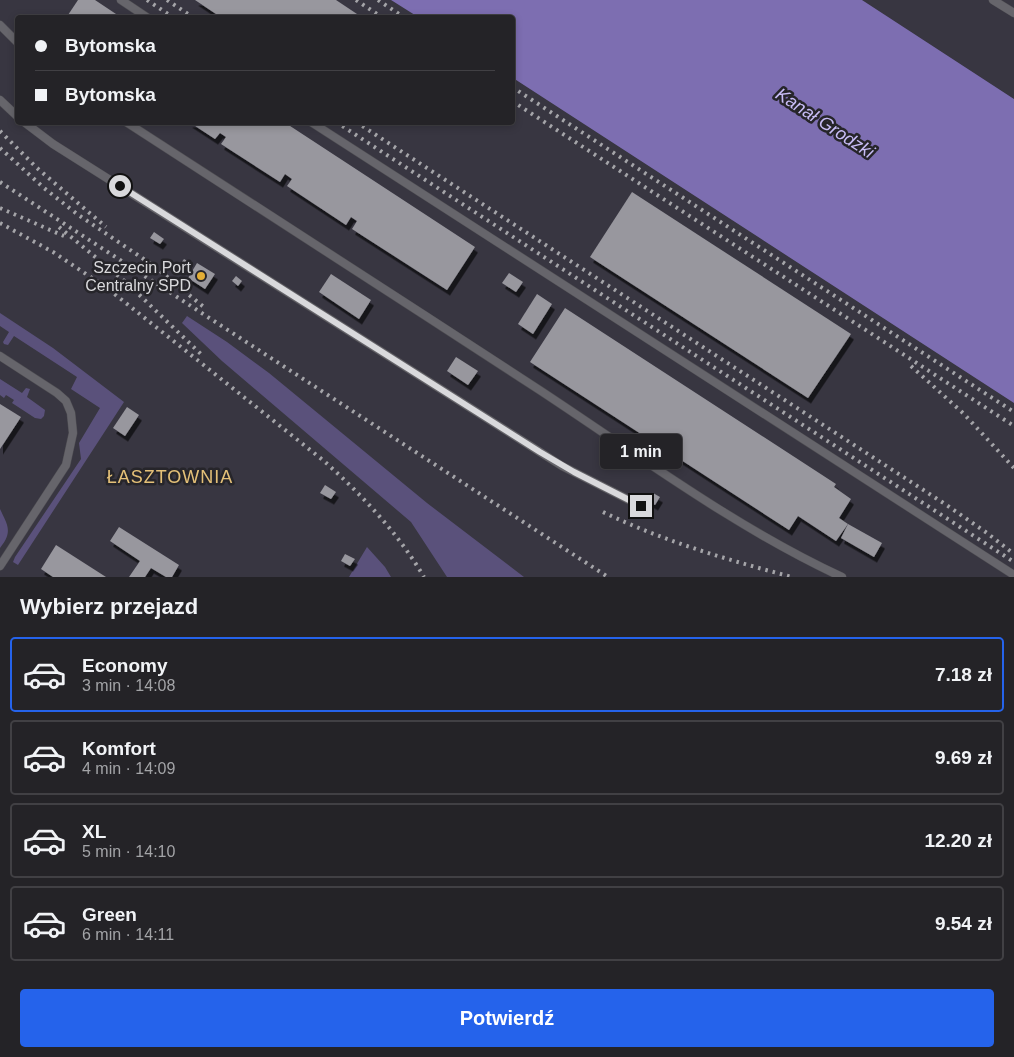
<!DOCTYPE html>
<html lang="pl">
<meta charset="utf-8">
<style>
:root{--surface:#242327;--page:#2c2b2f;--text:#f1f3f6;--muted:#a3a4a7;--line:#414044;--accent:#2563eb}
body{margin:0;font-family:Helvetica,sans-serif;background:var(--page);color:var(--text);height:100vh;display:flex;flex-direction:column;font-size:19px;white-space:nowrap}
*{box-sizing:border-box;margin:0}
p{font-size:16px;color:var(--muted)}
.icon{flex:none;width:28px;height:28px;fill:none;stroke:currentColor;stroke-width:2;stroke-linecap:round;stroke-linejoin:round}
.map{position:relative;height:577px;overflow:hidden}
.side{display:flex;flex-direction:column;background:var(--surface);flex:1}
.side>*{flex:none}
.guide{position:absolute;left:15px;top:15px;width:500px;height:110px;border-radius:5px;box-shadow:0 2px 8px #0003,0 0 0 1px var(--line);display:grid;align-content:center;height:110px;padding:0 20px;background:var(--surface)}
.end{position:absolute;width:22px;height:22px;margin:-11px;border:6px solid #d9d9dc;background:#111;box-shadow:0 0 0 2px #111}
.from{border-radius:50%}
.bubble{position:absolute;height:35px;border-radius:5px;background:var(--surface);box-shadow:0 2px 8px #0003,0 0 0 1px var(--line);font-size:16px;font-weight:700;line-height:35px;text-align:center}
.guide b{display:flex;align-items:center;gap:18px;height:48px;font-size:19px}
.guide b+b{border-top:1px solid var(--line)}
.guide i{width:12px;height:12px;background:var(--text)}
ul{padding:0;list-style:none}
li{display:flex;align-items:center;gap:15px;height:75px;margin:0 10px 8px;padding:0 10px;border:2px solid var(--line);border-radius:5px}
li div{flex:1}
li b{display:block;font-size:19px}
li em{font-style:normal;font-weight:700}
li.selected{border-color:var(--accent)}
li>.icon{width:45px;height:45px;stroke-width:1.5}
h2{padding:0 20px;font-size:22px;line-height:60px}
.cta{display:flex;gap:10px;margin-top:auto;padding:10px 20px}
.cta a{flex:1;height:58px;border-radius:5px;background:var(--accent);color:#fff;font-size:20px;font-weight:700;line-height:58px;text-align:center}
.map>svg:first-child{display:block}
.built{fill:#383641}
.green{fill:#5a517b}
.water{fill:#7d6eb1}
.building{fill:#98979e;filter:url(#shadow)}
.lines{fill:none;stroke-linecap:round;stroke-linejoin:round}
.service-casing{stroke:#4e4d52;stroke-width:9}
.service{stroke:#66656b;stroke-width:8}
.rail{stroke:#a5a5a9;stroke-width:4;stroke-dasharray:2.5 5;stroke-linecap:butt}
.route{stroke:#d9d9dc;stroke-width:6}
.poi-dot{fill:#e3ae35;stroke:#26252a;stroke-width:2}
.labels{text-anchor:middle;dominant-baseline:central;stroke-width:5;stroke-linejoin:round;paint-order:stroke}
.poi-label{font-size:16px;fill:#d9d9dc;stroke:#26252a;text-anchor:end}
.water-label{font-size:18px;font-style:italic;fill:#c7bcf5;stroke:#26252a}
.neighbourhood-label{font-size:18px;letter-spacing:1px;fill:#e4c078;stroke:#26252a}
</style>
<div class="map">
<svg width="1014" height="577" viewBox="0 0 1014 577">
<defs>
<filter id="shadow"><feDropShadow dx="3" dy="5.5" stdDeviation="0" flood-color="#0009"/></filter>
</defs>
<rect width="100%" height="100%" fill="#302f34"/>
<g class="built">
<polygon points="0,0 391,0 418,17 18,18 18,122 512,122 513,78 1014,403 1014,577 0,577"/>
<polygon points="862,0 1014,0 1014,99"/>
</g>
<g class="green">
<polygon points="0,313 53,348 124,402 18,565 13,562 15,557 81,459 79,443 100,408 71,389 77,377 14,336 8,345 4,344 3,342 9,332 0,326"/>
<polygon points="187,316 227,342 269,373 427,503 524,577 447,577 411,522 222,361 182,323"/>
<polygon points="0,379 22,393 26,388 30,389 27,397 45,410 44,416 41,419 35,418 12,403 14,400 6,395 4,398 0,395"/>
<path d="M0 509C8 526 13 532 0 548Z"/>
<polygon points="367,547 385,567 391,577 349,577"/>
</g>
<polygon class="water" points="391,0 862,0 1014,99 1014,403 513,78 512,18 418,17"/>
<g class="building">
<polygon points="78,0 95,0 122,18 66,18"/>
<polygon points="195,0 336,0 363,18 222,18"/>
<polygon points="189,122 284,122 475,247 447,290 352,229 357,221 351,217 346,225 287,186 292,179 285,174 280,182 221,144 226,137 220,133 215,139"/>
<polygon points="632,192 851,334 808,398 590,257"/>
<polygon points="154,232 164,239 160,244 150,238"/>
<polygon points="184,259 189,262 184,269 179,266"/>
<polygon points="197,263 215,274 205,289 188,278"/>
<polygon points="509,273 523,282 516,292 502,283"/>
<polygon points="331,274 371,300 359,319 319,292"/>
<polygon points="236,276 242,281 238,286 232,281"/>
<polygon points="537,294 552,304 533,334 518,324"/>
<polygon points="565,308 836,484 834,487 851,499 839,518 848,524 836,541 798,516 789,530 530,362"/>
<polygon points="456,357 478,371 468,385 447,371"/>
<polygon points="0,404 21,417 0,449"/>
<polygon points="127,407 139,415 125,436 113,428"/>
<polygon points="325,485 336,492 331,499 320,493"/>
<polygon points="653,493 660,497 655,505 648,501"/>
<polygon points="848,524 882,543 874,557 841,538"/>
<polygon points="119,527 179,565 172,577 166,577 151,568 145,577 129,577 140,561 110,541"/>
<polygon points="56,545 106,577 53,577 41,569"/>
<polygon points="345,554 355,559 350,566 341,561"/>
</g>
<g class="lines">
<defs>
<g id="service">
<polyline points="121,0 148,18"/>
<polyline points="993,0 1014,13"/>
<polyline points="0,25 18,43"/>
<polyline points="0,100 18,117"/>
<polyline points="24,122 53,144 540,452 562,466 641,506"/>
<path d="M126 122C265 212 403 301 541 391 638 455 736 528 842 577"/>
<polyline points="311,122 1014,575"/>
<polyline points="0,356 57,393 66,401 71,413 73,433 66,465 0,566"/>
</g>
</defs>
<use href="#service" class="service-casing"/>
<use href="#service" class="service"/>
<g class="rail">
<polyline points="147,0 174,18"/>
<polyline points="167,0 194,18"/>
<polyline points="356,0 383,18"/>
<polyline points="378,0 405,18"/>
<polyline points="512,87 1014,412"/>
<polyline points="512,101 1014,426"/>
<polyline points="336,122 1014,562"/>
<polyline points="356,122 945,504 987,533 1014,554"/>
<polyline points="0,131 37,168 106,227"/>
<polyline points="0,148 44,188 77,214 154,266 205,308"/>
<polyline points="0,182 608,577"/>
<polyline points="0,208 64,236"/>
<path d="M0 223 53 252 107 288 324 461C362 495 398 533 424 577"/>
<polyline points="59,227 128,284 204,357"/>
<polyline points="911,366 964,414 1014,468"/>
<path d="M603 512C663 541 728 560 792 577"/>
</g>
</g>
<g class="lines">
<polyline class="route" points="120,186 540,452 574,472 641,506"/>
</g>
<circle class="poi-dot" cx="201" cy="276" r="5"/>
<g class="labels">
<g class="poi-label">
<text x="191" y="267">Szczecin Port<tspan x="191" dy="18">Centralny SPD</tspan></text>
</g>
<g class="water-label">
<text transform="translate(825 123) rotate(33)">Kanał Grodzki</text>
</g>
<g class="neighbourhood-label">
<text x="170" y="477">ŁASZTOWNIA</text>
</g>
</g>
</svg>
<i class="end from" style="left:120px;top:186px"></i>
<i class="end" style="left:641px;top:506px"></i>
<div class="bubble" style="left:600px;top:434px;width:82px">1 min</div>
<div class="guide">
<b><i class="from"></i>Bytomska</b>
<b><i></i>Bytomska</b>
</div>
</div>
<section class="side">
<h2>Wybierz przejazd</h2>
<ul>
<li class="selected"><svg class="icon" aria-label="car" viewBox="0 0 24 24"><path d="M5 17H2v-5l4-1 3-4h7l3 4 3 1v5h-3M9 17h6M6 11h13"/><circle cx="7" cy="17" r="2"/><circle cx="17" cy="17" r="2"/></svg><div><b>Economy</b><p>3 min · 14:08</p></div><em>7.18 zł</em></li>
<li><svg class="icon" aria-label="car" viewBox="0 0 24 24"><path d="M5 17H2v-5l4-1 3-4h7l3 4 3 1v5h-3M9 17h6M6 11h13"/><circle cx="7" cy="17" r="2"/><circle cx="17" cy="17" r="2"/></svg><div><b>Komfort</b><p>4 min · 14:09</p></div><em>9.69 zł</em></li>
<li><svg class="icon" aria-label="car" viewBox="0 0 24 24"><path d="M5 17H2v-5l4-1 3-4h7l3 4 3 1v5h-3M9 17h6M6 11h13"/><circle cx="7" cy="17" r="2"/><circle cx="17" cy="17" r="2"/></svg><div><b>XL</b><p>5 min · 14:10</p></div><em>12.20 zł</em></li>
<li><svg class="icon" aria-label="car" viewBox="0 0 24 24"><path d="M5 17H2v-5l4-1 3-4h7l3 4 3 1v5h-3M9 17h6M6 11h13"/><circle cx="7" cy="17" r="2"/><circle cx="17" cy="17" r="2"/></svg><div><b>Green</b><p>6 min · 14:11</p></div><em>9.54 zł</em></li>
</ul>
<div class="cta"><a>Potwierdź</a></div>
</section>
